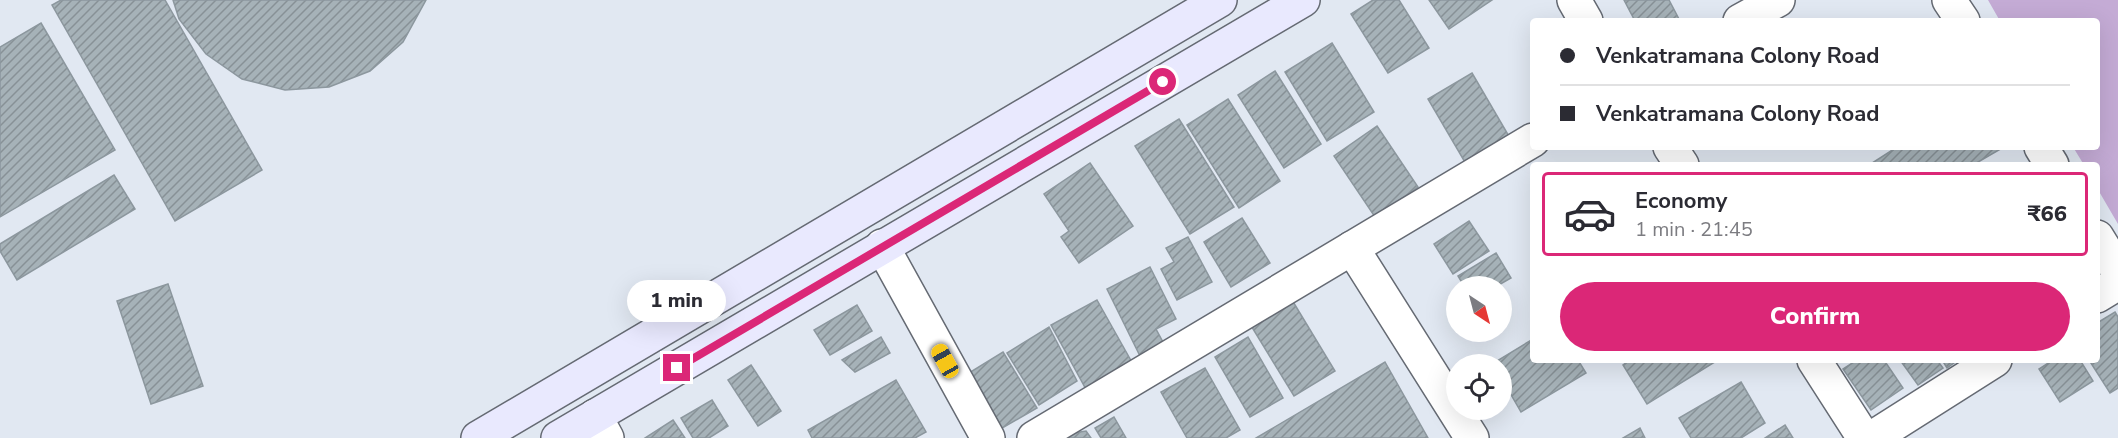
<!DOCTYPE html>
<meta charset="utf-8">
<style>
:root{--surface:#fff;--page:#f7f7f7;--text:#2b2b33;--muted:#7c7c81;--line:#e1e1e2;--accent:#db2777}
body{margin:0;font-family:"Nunito Sans",sans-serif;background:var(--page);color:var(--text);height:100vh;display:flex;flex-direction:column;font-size:22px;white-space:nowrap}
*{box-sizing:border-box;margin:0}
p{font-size:20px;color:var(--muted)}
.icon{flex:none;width:33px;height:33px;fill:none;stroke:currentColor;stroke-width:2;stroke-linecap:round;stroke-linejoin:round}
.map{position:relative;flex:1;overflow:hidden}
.details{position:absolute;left:1530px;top:162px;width:570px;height:201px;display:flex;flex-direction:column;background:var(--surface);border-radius:6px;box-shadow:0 6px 24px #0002}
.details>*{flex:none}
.hud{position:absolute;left:1530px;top:18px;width:570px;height:132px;border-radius:6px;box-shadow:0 6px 24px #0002;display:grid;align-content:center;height:132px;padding:0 30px;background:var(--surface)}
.needle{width:39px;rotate:144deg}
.buttons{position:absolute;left:1446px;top:276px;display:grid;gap:12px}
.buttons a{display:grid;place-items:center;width:66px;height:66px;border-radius:50%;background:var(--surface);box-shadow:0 6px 24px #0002;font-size:30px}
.end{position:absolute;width:27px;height:27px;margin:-14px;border:8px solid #db2777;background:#fff;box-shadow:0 0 0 3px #fff}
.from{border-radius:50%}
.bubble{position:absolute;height:42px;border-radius:21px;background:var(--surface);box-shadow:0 6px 24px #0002;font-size:20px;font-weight:800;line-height:42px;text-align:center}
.car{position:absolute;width:18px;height:36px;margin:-18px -9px;border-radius:8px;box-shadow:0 0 4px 2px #0007;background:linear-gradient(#f5c518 24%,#345 0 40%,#f5c518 0 76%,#345 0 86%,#f5c518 0)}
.hud b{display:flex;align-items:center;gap:21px;height:57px;font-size:22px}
.hud b+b{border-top:2px solid var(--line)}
.hud i{width:15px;height:15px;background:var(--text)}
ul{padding:10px 0 0;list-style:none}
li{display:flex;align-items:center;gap:18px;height:84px;margin:0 12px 9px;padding:0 18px;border:3px solid transparent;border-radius:6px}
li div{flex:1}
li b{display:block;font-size:22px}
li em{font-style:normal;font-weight:800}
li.active{border-color:var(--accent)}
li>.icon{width:54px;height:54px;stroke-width:1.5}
.action{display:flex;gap:12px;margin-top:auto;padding:12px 30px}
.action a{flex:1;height:69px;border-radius:36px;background:var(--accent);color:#fff;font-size:24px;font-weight:800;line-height:69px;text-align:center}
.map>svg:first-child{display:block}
.green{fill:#c4abd5}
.building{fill:url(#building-hatch);stroke:#8c979e;stroke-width:1.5}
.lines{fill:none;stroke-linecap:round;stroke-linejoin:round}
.minor-casing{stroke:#656a73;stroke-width:36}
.secondary-casing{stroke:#656a73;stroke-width:36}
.minor{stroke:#fff;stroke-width:33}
.secondary{stroke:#e9e9fe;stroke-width:33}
.route{stroke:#db2777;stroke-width:8}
</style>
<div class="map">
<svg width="2118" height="438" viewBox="0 0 2118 438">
<defs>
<pattern id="building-hatch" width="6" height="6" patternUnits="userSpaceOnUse" patternTransform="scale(1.5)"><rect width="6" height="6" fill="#a6b2b8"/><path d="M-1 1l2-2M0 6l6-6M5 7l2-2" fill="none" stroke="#879196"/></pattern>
</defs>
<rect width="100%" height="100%" fill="#e1e8f2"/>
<polygon class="green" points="1988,0 2118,0 2118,224 2097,188 2097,165 2084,165 2073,147 2097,147 2097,21 2000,21"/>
<g class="building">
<polygon points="61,0 165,0 262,170 175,221 52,5"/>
<polygon points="173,0 426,0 403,42 370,71 329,87 285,90 242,79 206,54 179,19"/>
<polygon points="1373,0 1399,0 1429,48 1388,73 1351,14"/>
<polygon points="1429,0 1492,0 1449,29"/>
<polygon points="1624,0 1669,0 1680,21 1635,21"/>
<polygon points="41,23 115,150 0,217 0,47"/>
<polygon points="1332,43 1374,112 1327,141 1285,72"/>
<polygon points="1275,71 1321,144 1284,168 1238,95"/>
<polygon points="1472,73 1510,138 1466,164 1428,99"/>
<polygon points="1228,99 1280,181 1239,208 1187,125"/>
<polygon points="1179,119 1234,207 1190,234 1135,146"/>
<polygon points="1377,126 1418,187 1375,217 1334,156"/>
<polygon points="1897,147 2004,147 1973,165 1869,165"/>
<polygon points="1090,163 1133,226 1079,263 1061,237 1069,231 1044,194"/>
<polygon points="114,175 135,209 17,280 0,251 0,244"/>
<polygon points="1242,218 1270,263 1231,287 1204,242"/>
<polygon points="1469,221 1489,251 1453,274 1434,244"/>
<polygon points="1188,237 1212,282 1177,300 1161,269 1174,262 1166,248"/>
<polygon points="1496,253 1511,278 1497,286 1464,286 1458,276"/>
<polygon points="1150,267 1176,319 1156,329 1164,344 1140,356 1107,289"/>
<polygon points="168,284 203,386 151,404 117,301"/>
<polygon points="1097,300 1134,366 1088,393 1051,325"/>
<polygon points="1292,300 1335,371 1294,396 1250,324"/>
<polygon points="857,305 872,331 830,355 814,330"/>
<polygon points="2115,312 2118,317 2118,388 2110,393 2089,360 2097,360 2097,323"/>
<polygon points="1049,327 1077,381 1039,405 1007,353"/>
<polygon points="881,337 890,353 855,372 842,360"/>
<polygon points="1248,337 1283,398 1250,417 1215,357"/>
<polygon points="1533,339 1533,360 1578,360 1586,373 1521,412 1502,379 1502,364 1492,364"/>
<polygon points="1003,352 1037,408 997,431 964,376"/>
<polygon points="1630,360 1718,360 1647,404 1623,365"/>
<polygon points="1857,360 1884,360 1903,388 1871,410 1843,369"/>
<polygon points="1900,360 1937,360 1943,368 1918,385"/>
<polygon points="1942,360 1958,360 1947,368"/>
<polygon points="2053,360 2080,360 2093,381 2060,402 2039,369"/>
<polygon points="1385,362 1428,438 1256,438"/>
<polygon points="751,365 781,411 758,426 728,380"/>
<polygon points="1205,368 1240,430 1226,438 1187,438 1161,392"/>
<polygon points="896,380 926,432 915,438 812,438 808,430"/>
<polygon points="1741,382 1765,423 1741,438 1691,438 1679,418"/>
<polygon points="712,400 728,426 709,438 693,438 681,418"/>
<polygon points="1114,417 1126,438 1101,438 1095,428"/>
<polygon points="673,420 685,438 645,438"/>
<polygon points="1785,425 1793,438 1765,438"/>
<polygon points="1640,428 1645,438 1623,438"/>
<polygon points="1086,431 1091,438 1062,438 1060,435"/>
</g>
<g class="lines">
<defs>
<g id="minor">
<polyline points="1574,0 1586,21"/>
<polyline points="1949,0 1963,21"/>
<polyline points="1740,21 1778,0"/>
<polyline points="1670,147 1682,165"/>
<polyline points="2041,147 2052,165"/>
<polyline points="2097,237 2118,271"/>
<polyline points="882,246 988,438"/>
<polyline points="1352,248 1472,438"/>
<polyline points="2097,296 2118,283"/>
<polyline points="1814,360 1864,438"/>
<polyline points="595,416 607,438"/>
<polyline points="1034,438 1533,140"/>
<polyline points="1872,438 1995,360"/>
</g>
<g id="secondary">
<polyline points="478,438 1220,0"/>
<polyline points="558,438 1303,0"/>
</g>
</defs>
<use href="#minor" class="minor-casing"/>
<use href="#secondary" class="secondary-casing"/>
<use href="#minor" class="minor"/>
<use href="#secondary" class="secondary"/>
</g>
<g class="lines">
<polyline class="route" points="677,368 1163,82"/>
</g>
</svg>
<div class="buttons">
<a><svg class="needle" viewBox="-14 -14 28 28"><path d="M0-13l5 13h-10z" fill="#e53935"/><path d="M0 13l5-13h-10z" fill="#7c7c81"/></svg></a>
<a><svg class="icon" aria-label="locate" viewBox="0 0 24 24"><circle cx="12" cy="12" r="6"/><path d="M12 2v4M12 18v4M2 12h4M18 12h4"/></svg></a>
</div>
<i class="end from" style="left:1163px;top:82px"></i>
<i class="end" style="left:677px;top:368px"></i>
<div class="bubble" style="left:627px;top:280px;width:99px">1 min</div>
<i class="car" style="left:945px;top:361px;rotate:331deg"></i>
<div class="hud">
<b><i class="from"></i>Venkatramana Colony Road</b>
<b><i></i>Venkatramana Colony Road</b>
</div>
<section class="details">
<ul>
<li class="active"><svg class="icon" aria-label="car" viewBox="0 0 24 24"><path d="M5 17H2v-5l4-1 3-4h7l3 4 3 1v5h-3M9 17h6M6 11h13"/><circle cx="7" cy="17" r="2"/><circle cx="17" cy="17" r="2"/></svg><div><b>Economy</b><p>1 min · 21:45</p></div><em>₹66</em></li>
</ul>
<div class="action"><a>Confirm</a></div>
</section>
</div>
